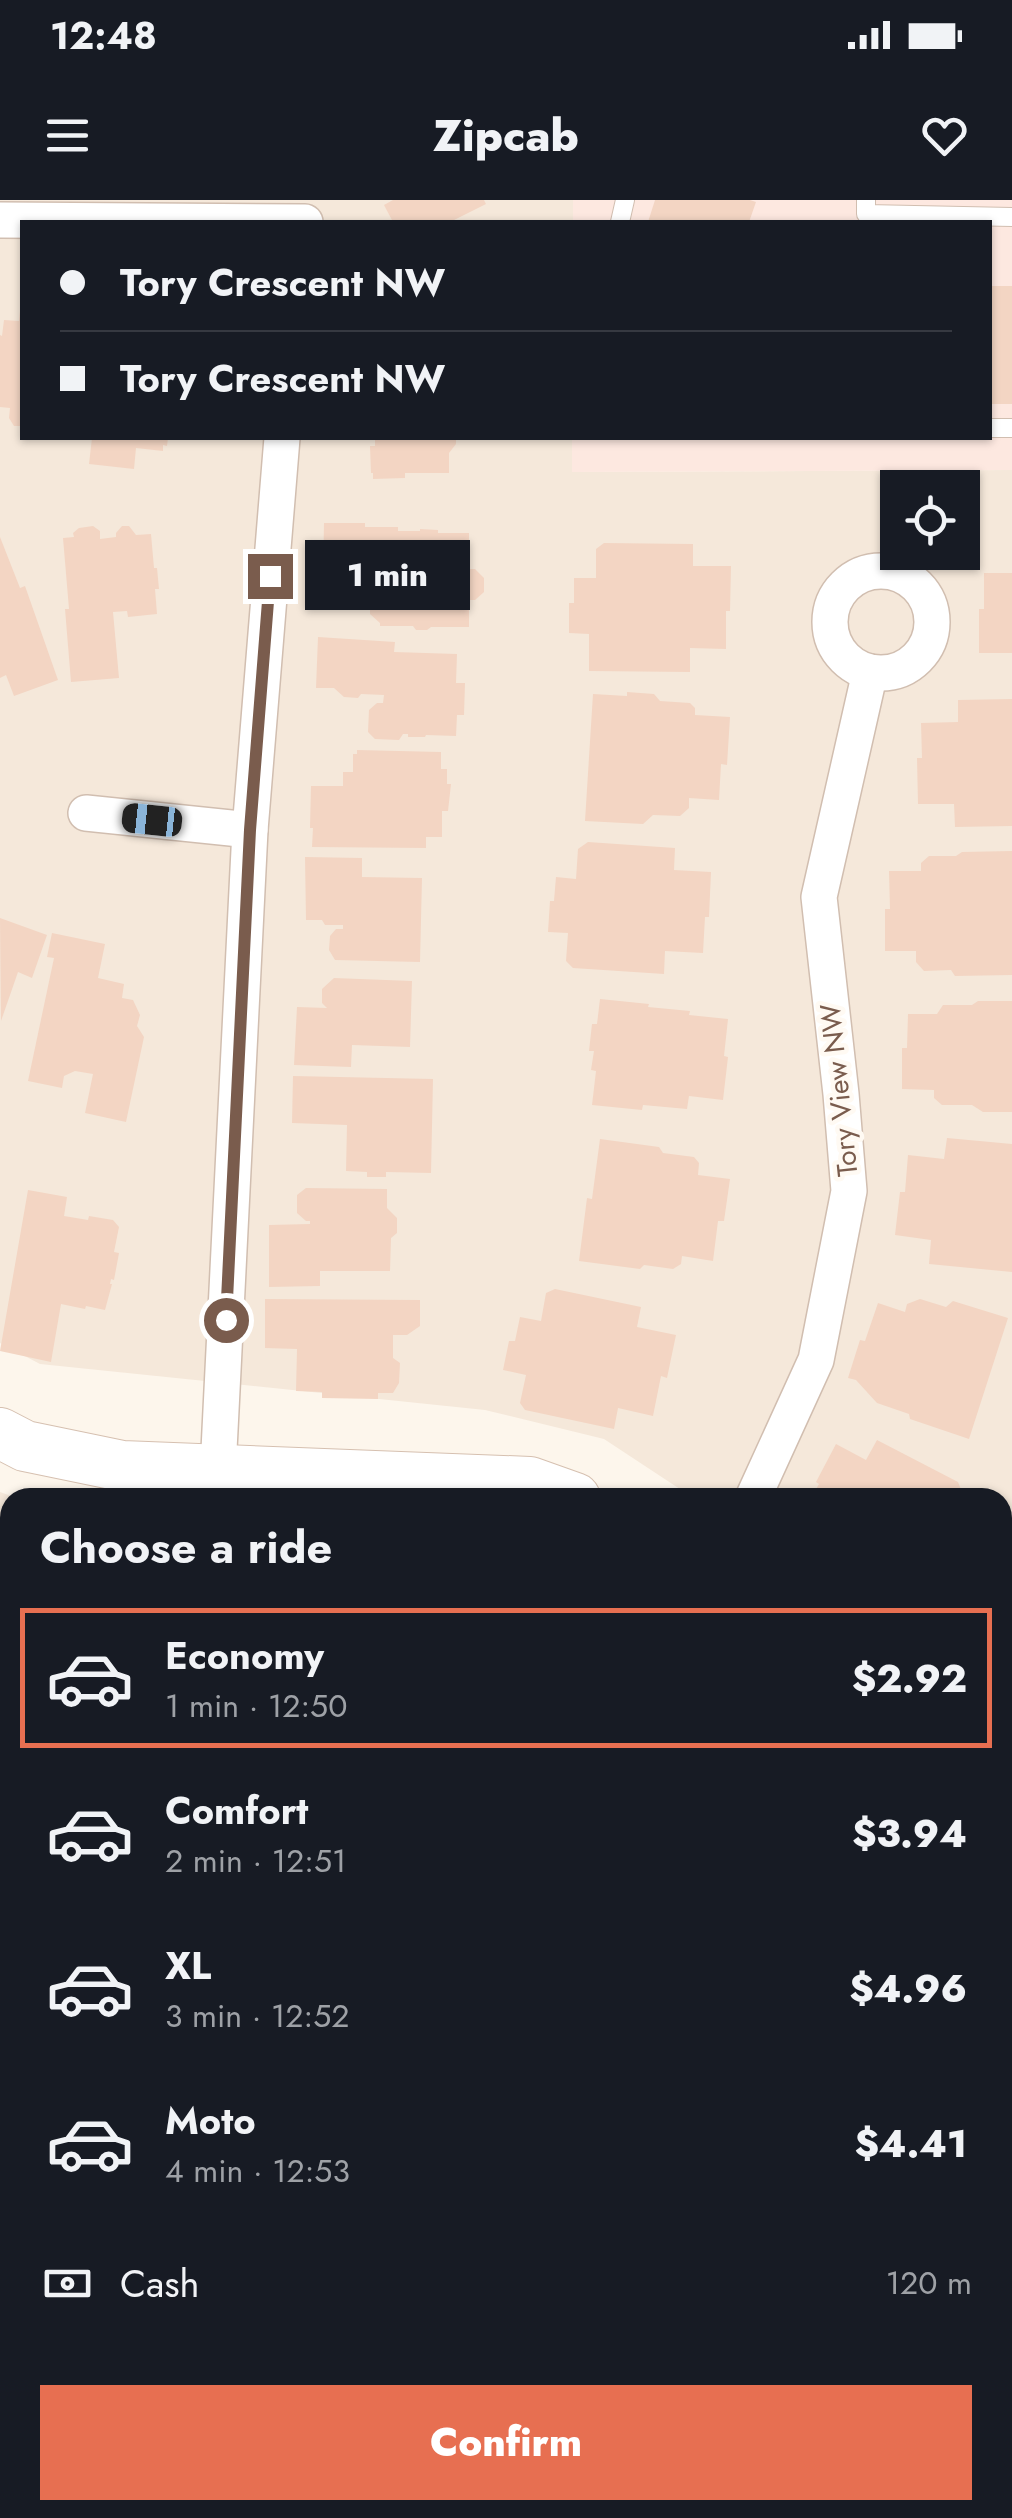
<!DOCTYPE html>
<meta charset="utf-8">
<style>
:root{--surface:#171b24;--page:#242831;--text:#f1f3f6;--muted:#9ea1a6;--line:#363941;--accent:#e76f51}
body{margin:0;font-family:Jost,sans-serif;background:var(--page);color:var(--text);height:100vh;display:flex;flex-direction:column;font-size:38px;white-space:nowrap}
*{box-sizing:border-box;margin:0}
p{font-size:32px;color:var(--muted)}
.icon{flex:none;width:55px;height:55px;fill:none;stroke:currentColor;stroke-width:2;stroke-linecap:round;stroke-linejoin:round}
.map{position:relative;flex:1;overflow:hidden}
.drawer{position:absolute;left:0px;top:1288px;width:1012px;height:1032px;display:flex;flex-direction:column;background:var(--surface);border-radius:30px 30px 0 0;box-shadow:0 2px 8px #0004}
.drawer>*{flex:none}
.top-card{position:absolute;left:20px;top:20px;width:972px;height:220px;border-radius:0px;box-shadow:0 2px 8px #0004;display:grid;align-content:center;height:220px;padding:0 40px;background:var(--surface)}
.fabs{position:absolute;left:880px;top:270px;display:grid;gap:20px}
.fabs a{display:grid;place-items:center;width:100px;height:100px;border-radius:0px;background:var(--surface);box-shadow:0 2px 8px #0004;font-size:50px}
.end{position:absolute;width:45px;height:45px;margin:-22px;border:12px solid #7a5c4d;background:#fff;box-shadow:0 0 0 5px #fff}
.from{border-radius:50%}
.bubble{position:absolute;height:70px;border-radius:0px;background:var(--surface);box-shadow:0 2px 8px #0004;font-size:32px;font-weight:800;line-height:70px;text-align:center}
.car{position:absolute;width:30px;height:60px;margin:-30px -15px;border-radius:12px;box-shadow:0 0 8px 2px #0007;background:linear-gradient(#222 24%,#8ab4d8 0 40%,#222 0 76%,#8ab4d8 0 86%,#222 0)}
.top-card b{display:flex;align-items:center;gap:35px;height:95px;font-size:38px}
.top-card b+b{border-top:2px solid var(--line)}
.top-card i{width:25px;height:25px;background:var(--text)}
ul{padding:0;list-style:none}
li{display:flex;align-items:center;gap:30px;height:140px;margin:0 20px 15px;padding:0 20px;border:5px solid transparent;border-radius:0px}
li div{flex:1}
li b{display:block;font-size:38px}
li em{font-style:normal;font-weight:800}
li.selected{border-color:var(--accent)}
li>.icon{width:90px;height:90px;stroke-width:1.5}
h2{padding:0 40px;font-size:45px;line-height:120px}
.pay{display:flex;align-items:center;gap:25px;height:110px;padding:0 40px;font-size:38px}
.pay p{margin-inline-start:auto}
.cta{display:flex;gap:20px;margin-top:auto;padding:20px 40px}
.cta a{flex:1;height:115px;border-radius:0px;background:var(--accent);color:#fff;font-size:40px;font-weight:800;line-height:115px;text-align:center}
.status{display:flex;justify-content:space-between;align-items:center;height:70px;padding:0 50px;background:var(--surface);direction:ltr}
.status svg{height:28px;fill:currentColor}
header{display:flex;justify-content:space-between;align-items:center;height:130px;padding:0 40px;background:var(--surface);font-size:45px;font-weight:800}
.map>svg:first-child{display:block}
.residential{fill:#f5e8da;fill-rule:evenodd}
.commercial{fill:#fde8e0}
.park{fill:url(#park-crowns)}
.water{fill:url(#water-rules);stroke:#a5d3da;stroke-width:2.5}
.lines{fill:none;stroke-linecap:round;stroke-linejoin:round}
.stream{stroke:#a5d3da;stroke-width:12}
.building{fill:#f3d5c3}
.lane-casing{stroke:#d1beb0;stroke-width:20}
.street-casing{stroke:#d1beb0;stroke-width:38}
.secondary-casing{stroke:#d6c0b0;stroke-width:52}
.lane{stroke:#fff;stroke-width:18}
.street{stroke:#fff;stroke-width:35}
.secondary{stroke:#fff;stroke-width:50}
.route{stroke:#7a5c4d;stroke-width:12}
.labels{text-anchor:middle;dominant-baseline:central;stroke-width:9;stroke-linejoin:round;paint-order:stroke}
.street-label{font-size:28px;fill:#7a5c4d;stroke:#fffaf3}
</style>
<div class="status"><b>12:48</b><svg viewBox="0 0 49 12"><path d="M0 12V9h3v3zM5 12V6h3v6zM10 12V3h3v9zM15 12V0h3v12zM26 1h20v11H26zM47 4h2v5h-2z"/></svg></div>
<header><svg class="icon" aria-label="menu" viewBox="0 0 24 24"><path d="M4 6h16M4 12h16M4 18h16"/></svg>Zipcab<svg class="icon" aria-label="heart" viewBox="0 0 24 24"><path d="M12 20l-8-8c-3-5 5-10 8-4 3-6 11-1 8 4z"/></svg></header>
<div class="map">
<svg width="1012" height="2318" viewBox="0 0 1012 2318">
<defs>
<pattern id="park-crowns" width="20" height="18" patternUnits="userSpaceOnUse" patternTransform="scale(2.5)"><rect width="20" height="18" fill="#d8ecc9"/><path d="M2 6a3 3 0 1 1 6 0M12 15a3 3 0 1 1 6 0" fill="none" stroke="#b4c2a5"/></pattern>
<pattern id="water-rules" width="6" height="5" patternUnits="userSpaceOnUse" patternTransform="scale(2.5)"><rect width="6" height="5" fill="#bfe3e8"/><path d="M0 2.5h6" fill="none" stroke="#a0bbbe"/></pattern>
</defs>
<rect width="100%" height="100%" fill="#fdf6ec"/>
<g class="residential">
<path d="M0 0H573V22H22V238H572L573 272 1012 270V1402L1010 1408 1003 1416 1002 1298 692 1297 604 1239 485 1210 40 1164 0 1143ZM898 288H962V352H898Z"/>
<polygon points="0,1292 14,1297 10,1298 10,1594 0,1591"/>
<polygon points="1002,1795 1012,1810 1012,1924 1003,1929"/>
<polygon points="138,2310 908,2310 916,2318 133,2318"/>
</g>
<polygon class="commercial" points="573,0 1012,0 1012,270 572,272 572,238 990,238 990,22 573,22"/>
<g class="park">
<polygon points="1012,1402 1012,1574 1003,1557 1002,1416 1010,1409"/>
<polygon points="0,1592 10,1594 10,2310 138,2310 133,2318 0,2318"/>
<polygon points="1012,1924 1012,2318 916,2318 908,2310 1002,2310 1002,1929"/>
</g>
<polygon class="water" points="10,1948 10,2258 0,2271 0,1952"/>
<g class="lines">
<polyline class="stream" points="1002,2048 1012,2032"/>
</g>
<g class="building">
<polygon points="393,0 484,0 486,4 450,22 393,22 384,5"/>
<polygon points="655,0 750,0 756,2 749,22 648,22"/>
<rect x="990" y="86" width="22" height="118"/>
<polygon points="20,111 22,112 22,226 14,226 9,218 10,208 0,207 0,135 2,136 4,120 19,121"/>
<polygon points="92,238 168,238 167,246 163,245 163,251 136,248 134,269 89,264"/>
<polygon points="375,238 456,238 456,244 449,253 449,273 405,273 405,278 373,279 373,273 371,273 370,246 375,246"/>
<polygon points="324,323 365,323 365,327 398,327 398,331 420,331 420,329 438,330 438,333 469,333 469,369 475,369 484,378 484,392 475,400 469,400 469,427 431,427 427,430 416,430 413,426 380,426 380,423 370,414 370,403 380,394 380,382 356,382 347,374 323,374"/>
<polygon points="93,326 100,331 100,339 116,337 116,333 122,326 129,326 136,335 151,334 154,368 157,368 159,389 155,389 157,414 128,417 127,411 113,412 119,478 71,482 65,409 69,409 63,338 74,337 73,333 79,328"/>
<polygon points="0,337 20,388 25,386 58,480 14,496 6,475 0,478"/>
<polygon points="604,343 693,344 693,366 731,366 730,411 726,411 726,449 690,448 690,472 589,471 589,434 569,433 569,403 574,403 574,378 596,378 596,349"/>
<polygon points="984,373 1012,373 1012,453 979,453 979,409 984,409"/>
<polygon points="318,437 395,442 394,452 457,454 456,483 465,483 464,515 457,515 456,536 426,535 425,537 408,537 408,534 403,534 399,540 375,539 368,532 369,510 377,503 383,503 384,495 361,494 358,498 344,497 334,488 316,488"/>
<polygon points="627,492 654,494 660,501 690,503 695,508 695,515 730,517 727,565 721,564 719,600 689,598 689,608 680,616 653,615 643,624 585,621 593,494 627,496"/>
<polygon points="1012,499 1012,626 955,627 954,604 918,604 917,558 922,558 921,523 958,522 958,500"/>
<polygon points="357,550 441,552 441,569 447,569 447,584 451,584 448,611 442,611 442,637 426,637 426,648 312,647 313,628 310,628 311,586 343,586 343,572 353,572 353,554 357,554"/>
<polygon points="588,642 675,648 674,670 711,672 709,717 705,717 703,753 665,751 664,774 573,768 566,761 568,733 548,732 550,701 554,701 556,677 576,679 578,649"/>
<polygon points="1012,651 1012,775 955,776 951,770 924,771 916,762 916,751 885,751 885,709 890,709 889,671 921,671 921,663 929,656 956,656 962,652"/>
<polygon points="305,657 362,658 362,677 422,678 420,762 335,760 329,750 330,736 336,729 343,729 343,725 325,725 322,720 306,720"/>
<polygon points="0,718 47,735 32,778 18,772 1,821"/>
<polygon points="52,733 105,744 98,778 124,784 122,798 133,800 140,815 137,826 144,837 126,922 85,913 93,874 75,871 64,876 62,888 28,881 54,758 47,757"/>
<polygon points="334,778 412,781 410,847 352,845 351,867 294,865 297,807 327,808 322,803 322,789"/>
<polygon points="600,799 649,804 648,807 690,811 689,815 728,819 724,856 728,857 723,900 689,896 687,909 643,905 642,910 592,905 596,871 591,870 594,851 589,851 592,824 597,824"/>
<polygon points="978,801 1012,801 1012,912 983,912 972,905 942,905 934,898 934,890 902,889 902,848 907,848 908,814 937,814 943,805 972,805"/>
<polygon points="293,876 433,879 431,973 386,972 386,977 367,977 367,972 346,971 347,925 292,923"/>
<polygon points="947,938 1012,944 1012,1072 929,1064 931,1040 895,1035 900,992 905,992 908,955 944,959"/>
<polygon points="600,939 659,947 663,953 694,957 699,963 698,975 730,979 724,1021 718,1021 713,1061 682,1056 681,1064 673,1069 644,1065 640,1069 579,1061 587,998 592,999"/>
<polygon points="306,988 387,989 387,1008 397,1018 397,1033 391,1038 390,1071 320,1071 320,1086 269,1087 269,1025 310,1024 310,1021 306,1021 297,1013 297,995"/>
<polygon points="28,990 67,997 64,1016 88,1020 89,1016 113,1020 119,1027 114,1052 119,1053 114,1080 111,1079 110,1084 112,1084 105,1110 86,1106 85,1109 61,1104 51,1162 0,1151"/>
<polygon points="555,1089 641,1107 637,1127 676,1135 667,1178 661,1176 653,1216 618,1208 614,1229 525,1210 520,1203 526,1175 503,1170 509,1141 515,1141 520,1117 541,1121 546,1093"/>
<polygon points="265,1099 420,1100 420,1126 407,1135 393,1135 393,1158 400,1163 399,1183 393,1193 378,1193 378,1199 322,1198 322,1192 296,1191 297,1149 265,1148"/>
<polygon points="920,1099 946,1107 953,1101 1008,1118 969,1239 910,1219 909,1214 877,1203 856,1180 848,1178 860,1140 865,1141 878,1103 905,1112 907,1104"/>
<polygon points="877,1240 958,1282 962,1292 959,1298 811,1298 819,1284 816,1282 836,1244 866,1260"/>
<polygon points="0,1396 10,1400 10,1486 0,1482"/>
<polygon points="219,2310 243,2310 254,2318 200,2318 200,2315 209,2314 211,2312 215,2315"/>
<polygon points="593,2310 629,2310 623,2318 604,2318"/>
<polygon points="713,2310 783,2310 788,2318 707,2318"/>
</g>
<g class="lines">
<defs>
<g id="lane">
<polyline points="866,0 866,14 1012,17"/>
<polyline points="620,22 625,0"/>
<polyline points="990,228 1012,228"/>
</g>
<g id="street">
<polyline points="0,20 305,22"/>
<circle cx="881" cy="422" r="51"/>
<polyline points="86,613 250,630"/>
<polyline points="218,1270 250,630 282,238"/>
<polyline points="753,1298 816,1160 849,991 841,894 819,697 870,472"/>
</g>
<g id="secondary">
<polyline points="0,1233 25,1246 122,1266 530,1282 575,1298"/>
<polyline points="1002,1640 1012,1657"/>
</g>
</defs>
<use href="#lane" class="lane-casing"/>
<use href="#street" class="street-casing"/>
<use href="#secondary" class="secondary-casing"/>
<use href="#lane" class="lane"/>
<use href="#street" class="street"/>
<use href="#secondary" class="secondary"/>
</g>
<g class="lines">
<polyline class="route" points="226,1120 250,630 270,376"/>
</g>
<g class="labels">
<g class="street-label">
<text transform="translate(839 890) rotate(-96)">Tory View NW</text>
</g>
</g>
</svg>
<div class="fabs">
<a><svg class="icon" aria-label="locate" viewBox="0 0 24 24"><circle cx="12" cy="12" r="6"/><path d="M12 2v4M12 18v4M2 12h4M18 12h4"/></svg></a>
</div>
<i class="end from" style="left:226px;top:1120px"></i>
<i class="end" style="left:270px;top:376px"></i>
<div class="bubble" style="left:305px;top:340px;width:165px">1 min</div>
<i class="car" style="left:152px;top:620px;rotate:276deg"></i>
<div class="top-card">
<b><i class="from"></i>Tory Crescent NW</b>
<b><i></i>Tory Crescent NW</b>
</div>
<section class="drawer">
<h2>Choose a ride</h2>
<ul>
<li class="selected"><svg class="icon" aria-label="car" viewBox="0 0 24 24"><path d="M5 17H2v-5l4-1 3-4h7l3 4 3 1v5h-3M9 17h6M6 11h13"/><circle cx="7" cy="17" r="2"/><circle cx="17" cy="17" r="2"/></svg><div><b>Economy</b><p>1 min · 12:50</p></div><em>$2.92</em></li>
<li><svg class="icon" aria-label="car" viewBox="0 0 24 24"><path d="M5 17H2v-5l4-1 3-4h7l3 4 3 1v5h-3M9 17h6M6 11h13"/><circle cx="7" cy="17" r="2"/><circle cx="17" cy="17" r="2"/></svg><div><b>Comfort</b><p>2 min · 12:51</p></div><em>$3.94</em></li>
<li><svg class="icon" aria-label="car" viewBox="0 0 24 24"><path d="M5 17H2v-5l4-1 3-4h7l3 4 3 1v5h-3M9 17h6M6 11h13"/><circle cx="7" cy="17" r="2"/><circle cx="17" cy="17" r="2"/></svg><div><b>XL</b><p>3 min · 12:52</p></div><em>$4.96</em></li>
<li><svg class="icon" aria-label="car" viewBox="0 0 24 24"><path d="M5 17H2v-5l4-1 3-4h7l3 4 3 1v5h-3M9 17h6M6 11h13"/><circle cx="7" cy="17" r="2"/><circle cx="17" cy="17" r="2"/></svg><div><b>Moto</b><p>4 min · 12:53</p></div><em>$4.41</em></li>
</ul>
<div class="pay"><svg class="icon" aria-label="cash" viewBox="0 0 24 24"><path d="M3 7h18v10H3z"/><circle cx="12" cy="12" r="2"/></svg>Cash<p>120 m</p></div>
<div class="cta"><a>Confirm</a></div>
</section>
</div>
